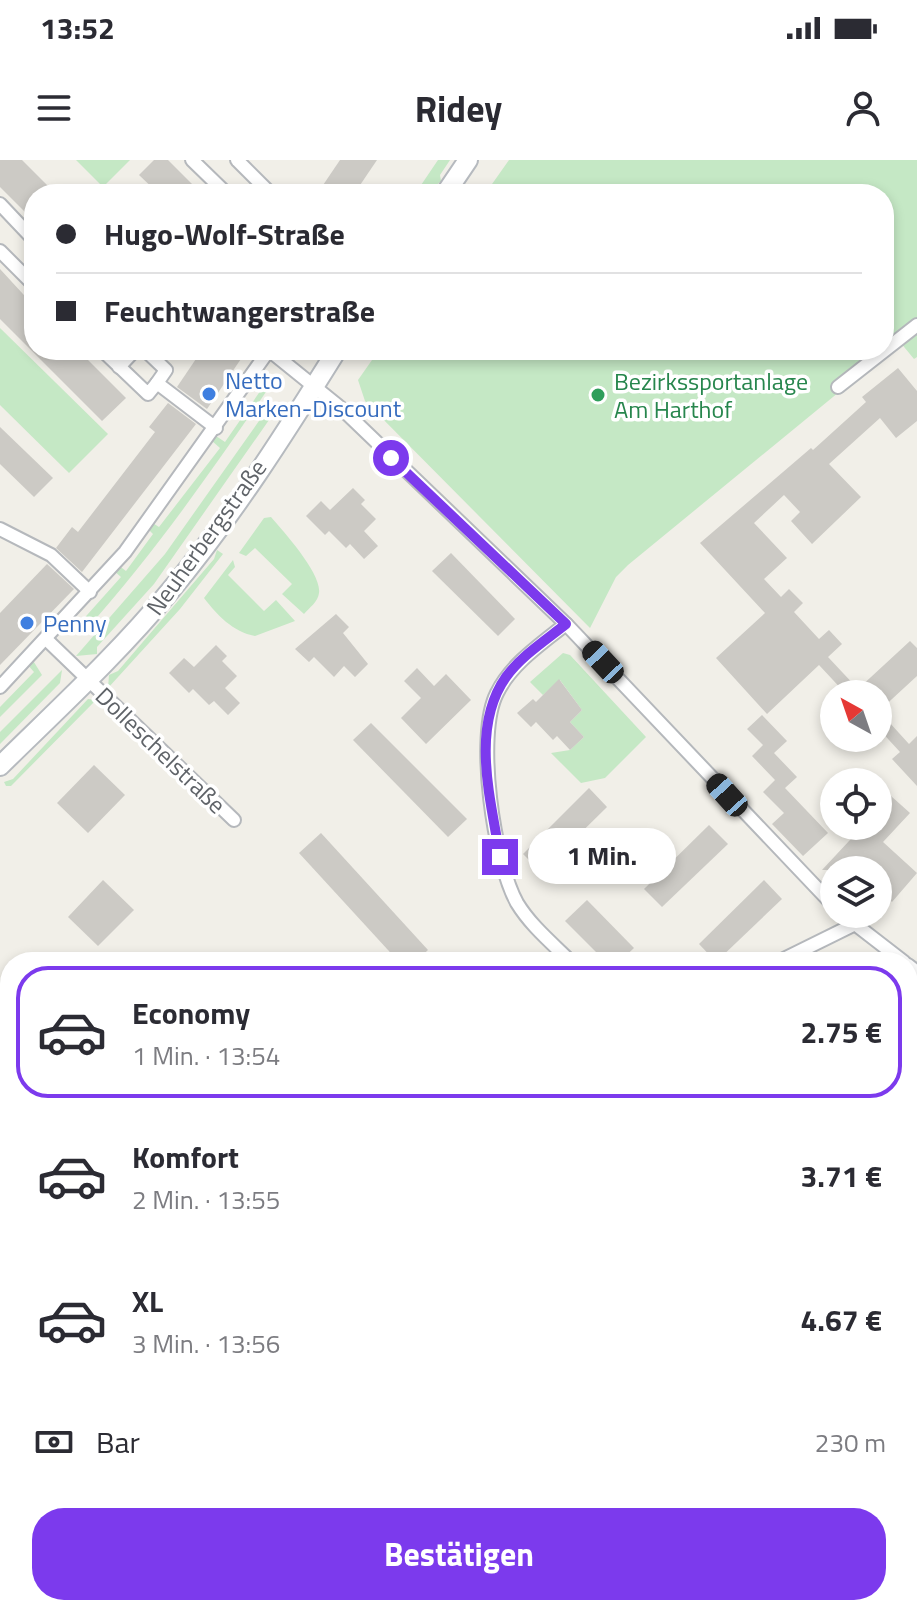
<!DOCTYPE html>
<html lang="de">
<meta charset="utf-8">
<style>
:root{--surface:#fff;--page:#f7f7f7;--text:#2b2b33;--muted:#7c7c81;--line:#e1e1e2;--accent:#7c3aed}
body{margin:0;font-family:"Titillium Web",sans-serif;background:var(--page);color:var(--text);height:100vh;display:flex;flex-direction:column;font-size:30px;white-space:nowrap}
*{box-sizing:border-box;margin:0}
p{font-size:26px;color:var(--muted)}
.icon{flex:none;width:44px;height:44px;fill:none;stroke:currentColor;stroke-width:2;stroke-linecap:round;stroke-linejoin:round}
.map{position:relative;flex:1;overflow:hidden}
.panel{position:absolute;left:0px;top:792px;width:918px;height:664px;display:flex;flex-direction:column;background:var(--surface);border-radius:32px 32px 0 0;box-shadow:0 4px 12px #0003}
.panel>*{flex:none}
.hud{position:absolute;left:24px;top:24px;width:870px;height:176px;border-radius:32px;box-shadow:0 4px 12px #0003;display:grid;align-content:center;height:176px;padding:0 32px;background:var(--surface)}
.needle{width:52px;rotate:320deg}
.tools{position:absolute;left:820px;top:520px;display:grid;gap:16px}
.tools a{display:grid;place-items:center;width:72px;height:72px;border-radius:50%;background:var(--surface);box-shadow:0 4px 12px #0003;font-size:40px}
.end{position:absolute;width:36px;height:36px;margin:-18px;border:10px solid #7c3aed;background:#fff;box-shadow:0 0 0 4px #fff}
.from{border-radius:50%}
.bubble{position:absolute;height:56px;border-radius:28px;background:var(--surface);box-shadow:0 4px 12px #0003;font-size:26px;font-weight:700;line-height:56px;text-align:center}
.car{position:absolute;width:24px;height:48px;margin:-24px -12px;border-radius:10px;box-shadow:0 0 6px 2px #0007;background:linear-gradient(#222 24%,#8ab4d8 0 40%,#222 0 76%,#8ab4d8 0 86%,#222 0)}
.hud b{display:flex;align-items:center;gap:28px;height:76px;font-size:30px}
.hud b+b{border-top:2px solid var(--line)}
.hud i{width:20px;height:20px;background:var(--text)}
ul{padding:14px 0 0;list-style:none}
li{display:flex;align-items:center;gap:24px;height:132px;margin:0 16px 12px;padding:0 16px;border:4px solid transparent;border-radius:32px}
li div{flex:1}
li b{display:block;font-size:30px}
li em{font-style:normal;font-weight:700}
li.on{border-color:var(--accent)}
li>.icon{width:72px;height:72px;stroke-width:1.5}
.pay{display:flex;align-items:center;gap:20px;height:88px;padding:0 32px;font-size:30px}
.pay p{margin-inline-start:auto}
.cta{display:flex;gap:16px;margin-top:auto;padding:16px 32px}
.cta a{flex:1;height:92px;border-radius:32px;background:var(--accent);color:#fff;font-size:32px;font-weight:700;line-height:92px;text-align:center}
.status{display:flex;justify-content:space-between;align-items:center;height:56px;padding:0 40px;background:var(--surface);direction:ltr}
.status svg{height:22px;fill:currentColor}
header{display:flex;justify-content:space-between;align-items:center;height:104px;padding:0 32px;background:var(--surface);font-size:36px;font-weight:700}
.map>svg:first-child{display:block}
.green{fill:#c5e8c5}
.building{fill:#cccac5}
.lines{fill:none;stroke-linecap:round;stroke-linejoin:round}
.minor-casing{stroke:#b5b8bc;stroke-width:16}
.tertiary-casing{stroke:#b5b8bc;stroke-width:20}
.secondary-casing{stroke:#b6babf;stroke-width:22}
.minor{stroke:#fff;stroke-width:12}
.tertiary{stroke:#fff;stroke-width:16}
.secondary{stroke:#fff;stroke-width:18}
.route{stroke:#7c3aed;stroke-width:10}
.shop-dot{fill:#3f7fe0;stroke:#fff;stroke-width:3}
.leisure-dot{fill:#2e9e5b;stroke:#fff;stroke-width:3}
.labels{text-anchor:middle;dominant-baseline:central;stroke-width:7;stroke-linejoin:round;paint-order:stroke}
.shop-label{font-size:24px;fill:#366cbe;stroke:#fff;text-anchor:start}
.leisure-label{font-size:24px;fill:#27864d;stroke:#fff;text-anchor:start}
.street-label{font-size:24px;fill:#5f6368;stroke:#fff}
</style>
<div class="status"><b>13:52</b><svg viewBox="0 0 49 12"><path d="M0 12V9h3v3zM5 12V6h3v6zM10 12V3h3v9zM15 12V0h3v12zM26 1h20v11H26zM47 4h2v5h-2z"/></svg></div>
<header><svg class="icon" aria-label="menu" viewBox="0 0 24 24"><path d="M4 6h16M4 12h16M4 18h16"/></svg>Ridey<svg class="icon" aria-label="person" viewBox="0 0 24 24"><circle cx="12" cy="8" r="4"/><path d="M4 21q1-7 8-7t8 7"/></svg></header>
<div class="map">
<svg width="917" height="1456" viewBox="0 0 917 1456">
<rect width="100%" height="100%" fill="#f1efe8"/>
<g class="green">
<polygon points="76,0 130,0 103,27"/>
<polygon points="438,0 450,0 440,15 441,21 426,34 415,34"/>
<polygon points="509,0 917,0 917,197 914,199 900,182 628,405 616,417 590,468 365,241 358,220 379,190 884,190 884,34 485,34"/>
<polygon points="0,168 108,274 69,313 0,245"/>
<path d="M258 215 270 226C211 312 153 395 84 472L78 473 67 463 71 458 79 464 121 417 113 410 118 405 126 411 153 374 146 367 151 362 159 367 220 288 212 281 216 276 225 282 263 227 255 221Z"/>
<polygon points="266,251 277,257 269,260 154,424 97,487 97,494 76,496 165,394"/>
<path d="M271 357C284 372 322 414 319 433 318 442 309 448 304 454L282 434 292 424 255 388 246 396 239 393 264 358Z"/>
<polygon points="217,390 223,394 180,449 108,528 109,515 118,511 214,399"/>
<path d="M233 400 235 407 228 415 264 451 276 440 295 461 255 476C233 472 217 455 204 438Z"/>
<polygon points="563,493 570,495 646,577 605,618 581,623 551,593 570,590 584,577 570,562 582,550 560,520 543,535 530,522"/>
<polygon points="32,499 42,515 0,557 0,547 34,512 27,504"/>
<polygon points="62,510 60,523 0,584 0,572"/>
<polygon points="88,539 96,540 11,626 6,626 4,622 13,619"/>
</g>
<g class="building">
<polygon points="0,0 22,0 56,34 34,34 34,61 0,27"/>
<polygon points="154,0 168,0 202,34 159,34 139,15"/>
<polygon points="340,0 377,0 354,34 317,34"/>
<polygon points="0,109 34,146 34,190 78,190 126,238 102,261 0,159"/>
<polygon points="202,190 247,190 207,249 177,227"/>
<polygon points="898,208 917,231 917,261 896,278 880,258 829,304 861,337 812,384 791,361 800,352 784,335 754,363 787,398 764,419 781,437 789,429 803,443 794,452 819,479 829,470 842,484 828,497 858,529 910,481 917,488 917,516 879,551 909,584 917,576 917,626 892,599 900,592 878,568 878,534 846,534 819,505 767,554 716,498 765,453 700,383 811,288 813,290 866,242 862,237"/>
<polygon points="168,243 196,264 82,412 56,388 72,367 78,372 155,272 149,267"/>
<polygon points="0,267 53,318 34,337 0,304"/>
<polygon points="353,328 365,340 361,344 376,359 364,371 378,386 364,399 350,384 346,388 329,371 325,375 306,356 321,341 330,350"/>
<polygon points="451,393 515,459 498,476 432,411"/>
<polygon points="47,404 74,429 0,505 0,453"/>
<polygon points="336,454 349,467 343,473 368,504 355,517 344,506 334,517 314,497 309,502 295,489"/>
<polygon points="216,485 227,496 222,501 237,516 225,528 240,543 228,555 214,541 209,545 193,529 189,533 169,513 184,498 194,507"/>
<polygon points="417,508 434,526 446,514 471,540 426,584 401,558 421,538 404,521"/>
<polygon points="559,519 582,550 570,562 584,577 570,590 557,576 553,580 536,562 531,567 517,553 533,539 536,542"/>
<polygon points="762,555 787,581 774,593 797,617 785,628 828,673 803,696 772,664 784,653 763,632 775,620 752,596 763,585 747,569"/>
<polygon points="371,563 467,659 448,677 353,580"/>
<polygon points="94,605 125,635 88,673 57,643"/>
<polygon points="589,628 607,647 541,712 523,694"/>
<polygon points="891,636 910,653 883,682 917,713 892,742 878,729 878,710 822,710 863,666 878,666 878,650"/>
<polygon points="709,665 728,684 662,747 644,729"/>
<polygon points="321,673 428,790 415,802 399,802 299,693"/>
<polygon points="103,720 134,750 98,786 68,757"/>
<polygon points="764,720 782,739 716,802 699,784"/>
<polygon points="587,740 634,788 619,802 606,802 565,761"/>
</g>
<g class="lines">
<defs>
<g id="minor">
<polyline points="192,0 227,34"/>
<polyline points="237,0 271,34"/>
<polyline points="0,44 34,80"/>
<polyline points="0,91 34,125"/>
<polyline points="102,190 148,234 157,223 216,268"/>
<polyline points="145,190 166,210 157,223"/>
<polyline points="269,190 342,249 566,464 834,746"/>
<polyline points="119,207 135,190"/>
<polyline points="838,227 917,165"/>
<polyline points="0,369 51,395 90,432"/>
<path d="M566 464C541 484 511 504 497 533 475 575 494 702 517 743 531 766 552 783 571 802"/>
<polyline points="47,480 234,660"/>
<polyline points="0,527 125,392 269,190"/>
<polyline points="842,754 904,802"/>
<polyline points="778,802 853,765"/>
<polyline points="908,805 917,812"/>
<polyline points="0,1143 10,1133"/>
<polyline points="0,1273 10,1283"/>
<polyline points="167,1446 177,1456"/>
</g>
<g id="tertiary">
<polyline points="908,1161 917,1153"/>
<polyline points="604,1456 614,1446"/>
</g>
<g id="secondary">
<polyline points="445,34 468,0"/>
<path d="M0 606C58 549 118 494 170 431 232 357 286 272 337 190"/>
<polyline points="0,909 10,918"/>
<polyline points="0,945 10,955"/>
<polyline points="508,1446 518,1456"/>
<polyline points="549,1446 559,1456"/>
</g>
</defs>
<use href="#minor" class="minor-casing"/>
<use href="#tertiary" class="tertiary-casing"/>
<use href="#secondary" class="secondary-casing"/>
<use href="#minor" class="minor"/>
<use href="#tertiary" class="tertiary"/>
<use href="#secondary" class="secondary"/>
</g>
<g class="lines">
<path class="route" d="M391 298 566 464C546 480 521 496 506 517 470 568 491 640 500 697"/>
</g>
<g class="shop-dot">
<circle cx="209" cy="234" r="8"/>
<circle cx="27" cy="463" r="8"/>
</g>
<circle class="leisure-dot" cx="598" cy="235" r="8"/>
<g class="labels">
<g class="shop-label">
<text x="225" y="220">Netto<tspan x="225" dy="28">Marken-Discount</tspan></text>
<text x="43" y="463">Penny</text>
</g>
<g class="leisure-label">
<text x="614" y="221">Bezirkssportanlage<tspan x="614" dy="28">Am Harthof</tspan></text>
</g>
<g class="street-label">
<text transform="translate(206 377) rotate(-54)">Neuherbergstraße</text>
<text transform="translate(161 590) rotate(44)">Dolleschelstraße</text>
</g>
</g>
</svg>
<div class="tools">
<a><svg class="needle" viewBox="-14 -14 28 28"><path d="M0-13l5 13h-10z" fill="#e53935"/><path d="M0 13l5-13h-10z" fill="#7c7c81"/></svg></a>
<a><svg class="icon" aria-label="locate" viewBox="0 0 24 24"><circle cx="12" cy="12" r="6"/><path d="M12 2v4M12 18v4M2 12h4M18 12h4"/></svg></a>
<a><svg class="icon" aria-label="layers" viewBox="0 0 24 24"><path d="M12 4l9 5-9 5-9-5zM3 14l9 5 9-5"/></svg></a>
</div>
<i class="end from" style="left:391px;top:298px"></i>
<i class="end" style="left:500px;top:697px"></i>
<div class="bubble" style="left:528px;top:668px;width:148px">1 Min.</div>
<i class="car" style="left:603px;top:502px;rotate:317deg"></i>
<i class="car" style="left:727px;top:635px;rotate:318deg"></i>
<div class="hud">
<b><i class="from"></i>Hugo-Wolf-Straße</b>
<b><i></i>Feuchtwangerstraße</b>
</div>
<section class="panel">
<ul>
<li class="on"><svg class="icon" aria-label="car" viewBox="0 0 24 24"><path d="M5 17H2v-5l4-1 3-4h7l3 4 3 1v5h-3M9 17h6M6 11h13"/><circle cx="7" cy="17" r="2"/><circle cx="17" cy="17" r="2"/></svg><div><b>Economy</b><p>1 Min. · 13:54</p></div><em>2.75 €</em></li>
<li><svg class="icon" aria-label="car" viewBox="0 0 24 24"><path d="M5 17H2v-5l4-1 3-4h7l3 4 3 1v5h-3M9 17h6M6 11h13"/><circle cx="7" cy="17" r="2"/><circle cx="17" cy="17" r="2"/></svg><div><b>Komfort</b><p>2 Min. · 13:55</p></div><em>3.71 €</em></li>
<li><svg class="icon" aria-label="car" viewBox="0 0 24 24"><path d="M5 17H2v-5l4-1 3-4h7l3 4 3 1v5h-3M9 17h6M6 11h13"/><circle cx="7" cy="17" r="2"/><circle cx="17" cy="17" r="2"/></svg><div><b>XL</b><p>3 Min. · 13:56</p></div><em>4.67 €</em></li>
</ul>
<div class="pay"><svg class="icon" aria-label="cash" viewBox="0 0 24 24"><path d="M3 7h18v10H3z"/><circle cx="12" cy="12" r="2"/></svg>Bar<p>230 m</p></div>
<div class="cta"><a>Bestätigen</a></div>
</section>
</div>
